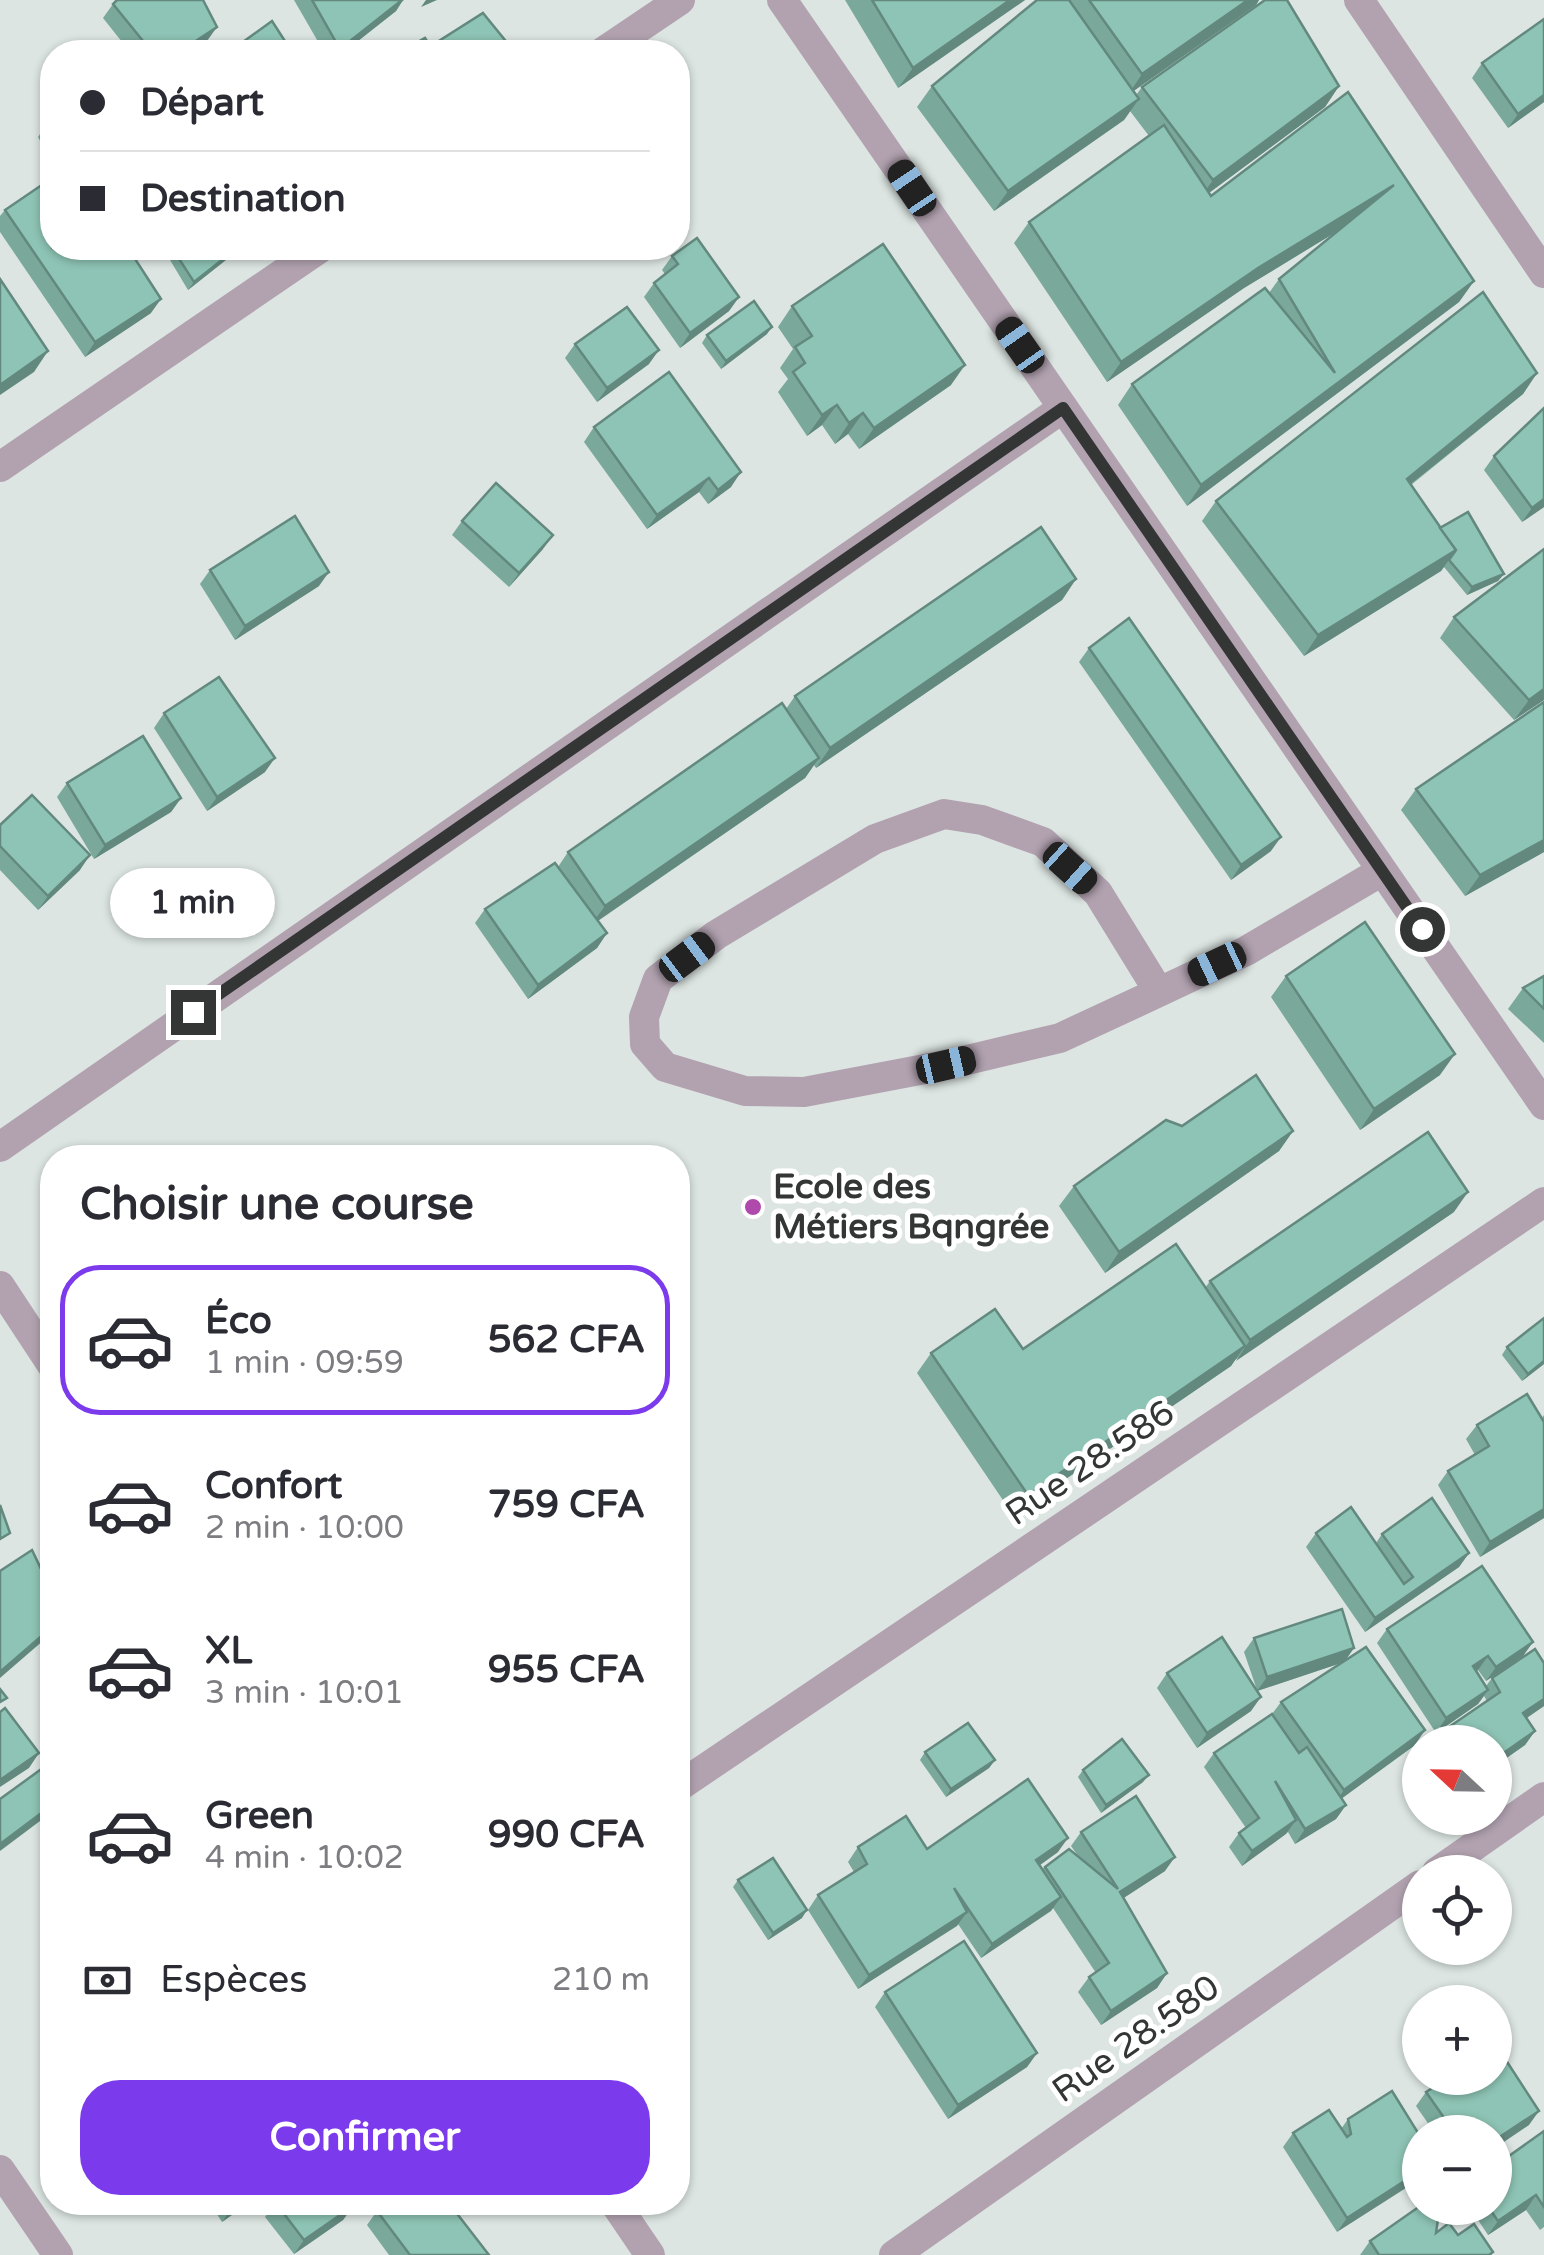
<!DOCTYPE html>
<html lang="fr">
<meta charset="utf-8">
<style>
:root{--surface:#fff;--page:#f2f2f3;--text:#2b2b33;--muted:#7c7c81;--line:#e1e1e2;--accent:#7c3aed}
body{margin:0;font-family:"Varela Round",sans-serif;background:var(--page);color:var(--text);height:100vh;display:flex;flex-direction:column;font-size:38px;white-space:nowrap}
*{box-sizing:border-box;margin:0}
p{font-size:32px;color:var(--muted)}
.icon{flex:none;width:55px;height:55px;fill:none;stroke:currentColor;stroke-width:2;stroke-linecap:round;stroke-linejoin:round}
.map{position:relative;flex:1;overflow:hidden}
.drawer{position:absolute;left:40px;top:1145px;width:650px;height:1070px;display:flex;flex-direction:column;background:var(--surface);border-radius:40px;box-shadow:0 2px 8px #0004}
.drawer>*{flex:none}
.top-card{position:absolute;left:40px;top:40px;width:650px;height:220px;border-radius:40px;box-shadow:0 2px 8px #0004;display:grid;align-content:center;height:220px;padding:0 40px;background:var(--surface)}
.needle{width:65px;rotate:292deg}
.tools{position:absolute;left:1402px;top:1725px;display:grid;gap:20px}
.tools a{display:grid;place-items:center;width:110px;height:110px;border-radius:50%;background:var(--surface);box-shadow:0 2px 8px #0004;font-size:50px}
.end{position:absolute;width:45px;height:45px;margin:-22px;border:12px solid #333635;background:#fff;box-shadow:0 0 0 5px #fff}
.from{border-radius:50%}
.bubble{position:absolute;height:70px;border-radius:35px;background:var(--surface);box-shadow:0 2px 8px #0004;font-size:32px;font-weight:700;line-height:70px;text-align:center}
.car{position:absolute;width:30px;height:60px;margin:-30px -15px;border-radius:12px;box-shadow:0 0 8px 2px #0007;background:linear-gradient(#222 24%,#8ab4d8 0 40%,#222 0 76%,#8ab4d8 0 86%,#222 0)}
.top-card b{display:flex;align-items:center;gap:35px;height:95px;font-size:38px}
.top-card b+b{border-top:2px solid var(--line)}
.top-card i{width:25px;height:25px;background:var(--text)}
ul{padding:0;list-style:none}
li{display:flex;align-items:center;gap:30px;height:150px;margin:0 20px 15px;padding:0 20px;border:5px solid transparent;border-radius:40px}
li div{flex:1}
li b{display:block;font-size:38px}
li em{font-style:normal;font-weight:700}
li.on{border-color:var(--accent)}
li>.icon{width:90px;height:90px;stroke-width:1.5}
h2{padding:0 40px;font-size:45px;line-height:120px}
.pay{display:flex;align-items:center;gap:25px;height:110px;padding:0 40px;font-size:38px}
.pay p{margin-inline-start:auto}
.button{display:flex;gap:20px;margin-top:auto;padding:20px 40px}
.button a{flex:1;height:115px;border-radius:40px;background:var(--accent);color:#fff;font-size:40px;font-weight:700;line-height:115px;text-align:center}
.map>svg:first-child{display:block}
.lines{fill:none;stroke-linecap:round;stroke-linejoin:round}
.lane{stroke:#b2a2b0;stroke-width:30}
.street{stroke:#b2a2b0;stroke-width:30}
.wall{fill:#7aa99c}
.shaded-wall{fill:#63897f}
.building{fill:#8ec4b5;stroke:#63897f;stroke-width:2.5}
.route{stroke:#333635;stroke-width:12}
.poi-dot{fill:#b049ac;stroke:#fff;stroke-width:4}
.labels{text-anchor:middle;dominant-baseline:central;stroke-width:10;stroke-linejoin:round;paint-order:stroke}
.poi-label{font-size:35px;font-weight:bold;fill:#333635;stroke:#fff;text-anchor:start}
.street-label{font-size:35px;fill:#333635;stroke:#fff}
</style>
<div class="map">
<svg width="1544" height="2255" viewBox="0 0 1544 2255">
<rect width="100%" height="100%" fill="#dce5e2"/>
<g class="lines">
<polyline class="lane" points="1159,992 1098,893 1043,842 982,820 944,814 875,839 716,935 658,979 644,1017 645,1044 665,1067 745,1091 804,1092 946,1065 1060,1038 1159,992 1246,951 1382,871"/>
<g class="street">
<polyline points="782,0 1544,1105"/>
<polyline points="1359,0 1544,273"/>
<polyline points="603,52 680,0"/>
<polyline points="0,467 320,248"/>
<polyline points="0,1147 1063,408"/>
<polyline points="0,1286 52,1365"/>
<polyline points="678,1787 1544,1202"/>
<polyline points="1437,1872 1544,1797"/>
<polyline points="0,2170 58,2255"/>
<polyline points="614,2202 650,2255"/>
<polyline points="894,2255 1420,1885"/>
</g>
</g>
<g class="wall">
<polygon points="294,0 403,0 396,11 344,52 324,52"/>
<polygon points="845,0 1025,0 898,88"/>
<polygon points="1037,0 1259,0 1256,5 1133,91 1136,95 1142,87 1339,86 1325,107 1209,193 1211,196 1348,92 1474,281 1459,302 1187,506 1118,405 1132,384 1269,293 1279,279 1338,231 1244,288 1107,382 1014,243 1029,222 1149,136 1130,111 1124,120 994,211 917,107 932,86"/>
<polygon points="113,4 207,41 190,52 130,52 103,18"/>
<polygon points="1544,19 1544,102 1508,128 1472,78 1482,63"/>
<polygon points="52,124 52,162 38,137 43,130"/>
<polygon points="5,210 151,313 85,357 0,232 0,216"/>
<polygon points="166,248 241,248 188,290 164,250"/>
<polygon points="672,256 739,297 729,311 680,348 644,297 654,283 665,274 662,270"/>
<polygon points="792,306 951,385 859,449 848,434 835,444 822,425 807,436 778,392 788,379 780,368 793,349 778,327"/>
<polygon points="767,334 721,369 702,343 707,335"/>
<polygon points="575,344 649,364 597,402 565,358"/>
<polygon points="1537,373 1523,394 1411,485 1440,528 1504,574 1498,581 1467,595 1444,567 1441,571 1304,656 1202,521 1216,501"/>
<polygon points="1544,408 1544,507 1522,522 1484,470 1494,456"/>
<polygon points="594,427 731,487 708,504 699,492 647,529 584,442"/>
<polygon points="462,521 543,549 509,587 452,535"/>
<polygon points="210,570 319,586 235,640 200,584"/>
<polygon points="1076,579 1062,600 816,768 814,765 805,778 598,921 607,933 597,948 528,999 475,923 485,909 558,867 568,852 786,709 795,696"/>
<polygon points="1454,617 1544,700 1514,720 1440,638"/>
<polygon points="1089,648 1271,851 1231,880 1079,662"/>
<polygon points="1544,702 1544,852 1465,896 1401,810 1416,789"/>
<polygon points="164,713 265,772 207,811 154,728"/>
<polygon points="67,783 181,798 171,812 94,859 57,797"/>
<polygon points="0,825 80,870 38,910 0,870"/>
<polygon points="1286,976 1440,1075 1360,1130 1271,997"/>
<polygon points="1544,976 1544,1043 1508,1009 1523,988"/>
<polygon points="1293,1131 1279,1151 1105,1273 1059,1206 1074,1186"/>
<polygon points="1454,1212 1235,1360 1231,1366 1013,1515 917,1373 931,1353 1023,1349 1205,1288 1210,1281"/>
<polygon points="1507,1347 1544,1364 1522,1381 1502,1355"/>
<polygon points="1544,1415 1544,1518 1480,1557 1438,1485 1448,1471 1475,1455 1466,1439 1477,1425 1542,1418"/>
<polygon points="1316,1533 1376,1543 1382,1534 1469,1553 1459,1567 1365,1632 1306,1547"/>
<polygon points="1387,1629 1533,1642 1523,1656 1486,1681 1478,1670 1476,1671 1486,1686 1492,1678 1544,1663 1544,1706 1527,1718 1535,1731 1525,1745 1495,1766 1495,1742 1435,1742 1443,1731 1487,1701 1484,1696 1478,1704 1436,1733 1377,1643"/>
<polygon points="1254,1638 1354,1648 1345,1661 1415,1745 1341,1799 1346,1805 1336,1819 1295,1844 1288,1832 1242,1866 1229,1847 1239,1833 1246,1828 1204,1767 1214,1753 1272,1714 1281,1702 1341,1663 1257,1691 1251,1711 1197,1748 1157,1688 1167,1673 1257,1690 1244,1652"/>
<polygon points="925,1752 995,1760 989,1768 946,1797 920,1760"/>
<polygon points="1083,1770 1143,1782 1101,1813 1078,1777"/>
<polygon points="1081,1832 1165,1871 1123,1898 1167,1973 1157,1988 1101,2025 1078,1992 1089,1977 1096,1973 1053,1908 981,1958 958,1924 858,1989 808,1910 818,1895 854,1872 848,1862 858,1847 1058,1852 1040,1865 1042,1869 1045,1867 1078,1856 1071,1846"/>
<polygon points="738,1880 802,1918 768,1940 733,1887"/>
<polygon points="885,1992 1037,2053 1027,2067 948,2119 875,2007"/>
<polygon points="1426,2092 1529,2125 1495,2132 1434,2132 1416,2106"/>
<polygon points="1348,2119 1420,2136 1337,2232 1283,2147 1293,2133 1341,2129"/>
<polygon points="1544,2131 1544,2227 1540,2230 1526,2210 1488,2235 1470,2208 1495,2208"/>
<polygon points="209,2202 250,2202 222,2222"/>
<polygon points="275,2203 353,2206 343,2220 294,2254 265,2217"/>
<polygon points="377,2211 489,2255 389,2255 367,2225"/>
<polygon points="1436,2233 1458,2235 1493,2252 1491,2255 1360,2255 1370,2241"/>
</g>
<g class="shaded-wall">
<polygon points="402,0 403,0 396,11 344,52 338,52"/>
<polygon points="426,0 437,0 421,7"/>
<polygon points="1010,0 1025,0 898,88 913,68"/>
<polygon points="1248,0 1259,0 1256,5 1128,95 1142,74"/>
<polygon points="217,27 207,41 190,52 179,52"/>
<polygon points="1339,86 1325,107 1198,201 1213,180"/>
<polygon points="1544,95 1544,102 1508,128 1518,114"/>
<polygon points="1139,99 1124,120 994,211 1008,191"/>
<polygon points="1394,185 1380,205 1244,288 1107,382 1121,362 1258,268"/>
<polygon points="237,248 241,248 188,290 194,282"/>
<polygon points="1474,281 1459,302 1187,506 1201,485"/>
<polygon points="739,297 729,311 680,348 690,333"/>
<polygon points="161,299 151,313 85,357 95,342"/>
<polygon points="772,327 767,334 721,369 726,361"/>
<polygon points="659,350 649,364 597,402 607,388"/>
<polygon points="48,351 34,372 0,395 0,385"/>
<polygon points="965,365 951,385 859,449 874,428"/>
<polygon points="1537,373 1523,394 1392,499 1407,479"/>
<polygon points="837,405 822,425 807,436 822,415"/>
<polygon points="863,413 848,434 835,444 849,423"/>
<polygon points="741,472 731,487 708,504 718,490"/>
<polygon points="709,478 699,492 647,529 657,515"/>
<polygon points="1544,499 1544,507 1522,522 1532,508"/>
<polygon points="553,535 543,549 509,587 519,573"/>
<polygon points="1456,550 1441,571 1304,656 1318,635"/>
<polygon points="329,572 319,586 235,640 245,626"/>
<polygon points="1504,574 1498,581 1467,595 1472,587"/>
<polygon points="1076,579 1062,600 816,768 830,748"/>
<polygon points="1544,689 1544,700 1514,720 1529,700"/>
<polygon points="275,758 265,772 207,811 217,797"/>
<polygon points="819,758 805,778 590,926 605,906"/>
<polygon points="181,798 171,812 94,859 105,845"/>
<polygon points="1281,837 1271,851 1231,880 1241,865"/>
<polygon points="1544,840 1544,852 1465,896 1480,875"/>
<polygon points="90,855 80,870 38,910 48,896"/>
<polygon points="607,933 597,948 528,999 538,985"/>
<polygon points="1455,1054 1440,1075 1360,1130 1374,1109"/>
<polygon points="1293,1131 1279,1151 1105,1273 1119,1252"/>
<polygon points="1468,1192 1454,1212 1236,1361 1250,1340"/>
<polygon points="1245,1346 1231,1366 1013,1515 1028,1495"/>
<polygon points="1544,1361 1544,1364 1522,1381 1528,1374"/>
<polygon points="1544,1509 1544,1518 1480,1557 1490,1542"/>
<polygon points="1469,1553 1459,1567 1365,1632 1375,1618"/>
<polygon points="52,1627 52,1633 0,1678 0,1672"/>
<polygon points="1533,1642 1523,1656 1486,1681 1496,1667"/>
<polygon points="1354,1648 1344,1662 1257,1691 1267,1677"/>
<polygon points="1488,1656 1478,1670 1463,1680 1473,1666"/>
<polygon points="1488,1690 1478,1704 1436,1733 1446,1718"/>
<polygon points="1261,1697 1251,1711 1197,1748 1207,1733"/>
<polygon points="1544,1699 1544,1706 1513,1727 1523,1713"/>
<polygon points="1425,1730 1415,1745 1334,1804 1344,1790"/>
<polygon points="1535,1731 1525,1745 1495,1766 1495,1759"/>
<polygon points="39,1753 29,1768 0,1787 0,1780"/>
<polygon points="995,1760 989,1768 946,1797 951,1789"/>
<polygon points="1149,1775 1143,1782 1101,1813 1106,1805"/>
<polygon points="52,1805 52,1812 0,1851 0,1844"/>
<polygon points="1346,1805 1336,1819 1295,1844 1305,1829"/>
<polygon points="1296,1820 1286,1834 1242,1866 1252,1851"/>
<polygon points="1068,1838 1058,1852 1026,1875 1036,1860"/>
<polygon points="1175,1857 1165,1871 1110,1907 1120,1892"/>
<polygon points="1061,1897 1051,1911 981,1958 992,1944"/>
<polygon points="807,1910 802,1918 768,1940 773,1933"/>
<polygon points="967,1912 957,1926 858,1989 869,1975"/>
<polygon points="1167,1973 1157,1988 1101,2025 1111,2011"/>
<polygon points="1037,2053 1027,2067 948,2119 958,2105"/>
<polygon points="1539,2111 1529,2125 1495,2148 1495,2140"/>
<polygon points="1420,2171 1420,2179 1337,2232 1347,2218"/>
<polygon points="1536,2195 1526,2210 1488,2235 1498,2221"/>
<polygon points="239,2202 250,2202 222,2222 232,2208"/>
<polygon points="353,2206 343,2220 294,2254 304,2240"/>
</g>
<g class="building">
<polygon points="117,0 203,0 217,27 179,52 152,52 113,4"/>
<polygon points="312,0 402,0 340,49"/>
<polygon points="872,0 1010,0 913,68"/>
<polygon points="1037,0 1069,0 1139,99 1008,191 932,86"/>
<polygon points="1089,0 1248,0 1142,74"/>
<polygon points="1265,0 1287,0 1339,86 1213,180 1142,87"/>
<polygon points="483,13 513,50 509,52 434,52 431,46"/>
<polygon points="1544,19 1544,95 1518,114 1482,63"/>
<polygon points="272,21 292,52 229,52"/>
<polygon points="425,38 434,52 400,52"/>
<polygon points="1348,92 1474,281 1201,485 1132,384 1265,288 1335,373 1279,279 1394,185 1258,268 1121,362 1029,222 1164,125 1211,196"/>
<polygon points="52,124 52,146 43,130"/>
<polygon points="52,178 52,248 128,248 161,299 95,342 5,210"/>
<polygon points="697,238 739,297 690,333 654,283 678,264 672,256"/>
<polygon points="883,244 965,365 874,428 863,413 849,423 837,405 822,415 793,372 805,363 795,347 812,336 792,306"/>
<polygon points="172,248 237,248 194,282"/>
<polygon points="0,279 48,351 0,385"/>
<polygon points="1483,292 1537,373 1407,479 1456,550 1318,635 1216,501"/>
<polygon points="754,301 772,327 726,361 707,335"/>
<polygon points="627,307 659,350 607,388 575,344"/>
<polygon points="669,372 741,472 718,490 709,478 657,515 594,427"/>
<polygon points="1544,408 1544,499 1532,508 1494,456"/>
<polygon points="496,483 553,535 519,573 462,521"/>
<polygon points="1468,512 1504,574 1472,587 1449,560 1456,550 1440,528"/>
<polygon points="295,516 329,572 245,626 210,570"/>
<polygon points="1041,527 1076,579 830,748 795,696"/>
<polygon points="1544,549 1544,689 1529,700 1454,617"/>
<polygon points="1129,618 1281,837 1241,865 1089,648"/>
<polygon points="219,677 275,758 217,797 164,713"/>
<polygon points="1544,702 1544,840 1480,875 1416,789"/>
<polygon points="782,703 819,758 605,906 568,852"/>
<polygon points="143,736 181,798 105,845 67,783"/>
<polygon points="32,795 90,855 48,896 0,846 0,825"/>
<polygon points="555,863 607,933 538,985 485,909"/>
<polygon points="1365,922 1455,1054 1374,1109 1286,976"/>
<polygon points="1544,976 1544,1009 1523,988"/>
<polygon points="1256,1075 1293,1131 1119,1252 1074,1186 1166,1120 1182,1126"/>
<polygon points="1428,1132 1468,1192 1250,1340 1210,1281"/>
<polygon points="1176,1244 1245,1346 1028,1495 931,1353 995,1309 1023,1349"/>
<polygon points="1544,1318 1544,1361 1528,1374 1507,1347"/>
<polygon points="1527,1394 1544,1422 1544,1509 1490,1542 1448,1471 1489,1446 1477,1425"/>
<polygon points="1432,1498 1469,1553 1375,1618 1316,1533 1351,1507 1404,1584 1413,1577 1382,1534"/>
<polygon points="0,1505 10,1533 0,1539"/>
<polygon points="32,1550 52,1592 52,1627 0,1672 0,1571"/>
<polygon points="1482,1566 1533,1642 1496,1667 1488,1656 1473,1666 1488,1690 1446,1718 1387,1629"/>
<polygon points="1342,1609 1354,1648 1267,1677 1254,1638"/>
<polygon points="1222,1637 1261,1697 1207,1733 1167,1673"/>
<polygon points="1366,1647 1425,1730 1344,1790 1281,1702"/>
<polygon points="1535,1649 1544,1663 1544,1699 1523,1713 1535,1731 1495,1759 1495,1742 1450,1742 1443,1731 1500,1692 1492,1678"/>
<polygon points="0,1689 7,1698 0,1702"/>
<polygon points="5,1708 39,1753 0,1780 0,1712"/>
<polygon points="1272,1714 1299,1753 1307,1747 1346,1805 1305,1829 1275,1781 1296,1820 1252,1851 1239,1833 1259,1818 1214,1753"/>
<polygon points="968,1723 995,1760 951,1789 925,1752"/>
<polygon points="1122,1739 1149,1775 1106,1805 1083,1770"/>
<polygon points="47,1765 52,1770 52,1805 0,1844 0,1799"/>
<polygon points="1028,1779 1068,1838 1036,1860 1061,1897 992,1944 954,1888 967,1912 869,1975 818,1895 867,1864 858,1847 906,1816 927,1849"/>
<polygon points="1136,1796 1175,1857 1120,1892 1167,1973 1111,2011 1089,1977 1109,1963 1045,1867 1069,1849 1118,1889 1081,1832"/>
<polygon points="773,1858 807,1910 773,1933 738,1880"/>
<polygon points="964,1941 1037,2053 958,2105 885,1992"/>
<polygon points="1500,2051 1539,2111 1495,2140 1495,2132 1454,2132 1426,2092 1448,2078 1495,2078 1495,2055"/>
<polygon points="1392,2091 1420,2136 1420,2171 1347,2218 1293,2133 1329,2110 1347,2137 1351,2134 1348,2119"/>
<polygon points="1544,2131 1544,2207 1536,2195 1498,2221 1489,2208 1495,2208 1495,2166"/>
<polygon points="275,2202 350,2202 353,2206 304,2240"/>
<polygon points="390,2202 448,2202 489,2255 410,2255 377,2211"/>
<polygon points="1420,2206 1430,2208 1438,2219 1436,2233 1449,2223 1458,2235 1474,2224 1493,2252 1489,2255 1379,2255 1370,2241"/>
</g>
<g class="lines">
<polyline class="route" points="193,1012 1063,408 1422,929"/>
</g>
<circle class="poi-dot" cx="753" cy="1207" r="10"/>
<g class="labels">
<g class="poi-label">
<text x="773" y="1187">Ecole des<tspan x="773" dy="40">Métiers Bqngrée</tspan></text>
</g>
<g class="street-label">
<text transform="translate(1090 1463) rotate(-34)">Rue 28.586</text>
<text transform="translate(1136 2039) rotate(-35)">Rue 28.580</text>
</g>
</g>
</svg>
<div class="tools">
<a><svg class="needle" viewBox="-14 -14 28 28"><path d="M0-13l5 13h-10z" fill="#e53935"/><path d="M0 13l5-13h-10z" fill="#7c7c81"/></svg></a>
<a><svg class="icon" aria-label="locate" viewBox="0 0 24 24"><circle cx="12" cy="12" r="6"/><path d="M12 2v4M12 18v4M2 12h4M18 12h4"/></svg></a>
<a>+</a>
<a>−</a>
</div>
<i class="end from" style="left:1422px;top:929px"></i>
<i class="end" style="left:193px;top:1012px"></i>
<div class="bubble" style="left:110px;top:868px;width:165px">1 min</div>
<i class="car" style="left:912px;top:188px;rotate:326deg"></i>
<i class="car" style="left:1020px;top:345px;rotate:325deg"></i>
<i class="car" style="left:1070px;top:868px;rotate:132deg"></i>
<i class="car" style="left:687px;top:957px;rotate:53deg"></i>
<i class="car" style="left:1217px;top:964px;rotate:245deg"></i>
<i class="car" style="left:946px;top:1065px;rotate:77deg"></i>
<div class="top-card">
<b><i class="from"></i>Départ</b>
<b><i></i>Destination</b>
</div>
<section class="drawer">
<h2>Choisir une course</h2>
<ul>
<li class="on"><svg class="icon" aria-label="car" viewBox="0 0 24 24"><path d="M5 17H2v-5l4-1 3-4h7l3 4 3 1v5h-3M9 17h6M6 11h13"/><circle cx="7" cy="17" r="2"/><circle cx="17" cy="17" r="2"/></svg><div><b>Éco</b><p>1 min · 09:59</p></div><em>562 CFA</em></li>
<li><svg class="icon" aria-label="car" viewBox="0 0 24 24"><path d="M5 17H2v-5l4-1 3-4h7l3 4 3 1v5h-3M9 17h6M6 11h13"/><circle cx="7" cy="17" r="2"/><circle cx="17" cy="17" r="2"/></svg><div><b>Confort</b><p>2 min · 10:00</p></div><em>759 CFA</em></li>
<li><svg class="icon" aria-label="car" viewBox="0 0 24 24"><path d="M5 17H2v-5l4-1 3-4h7l3 4 3 1v5h-3M9 17h6M6 11h13"/><circle cx="7" cy="17" r="2"/><circle cx="17" cy="17" r="2"/></svg><div><b>XL</b><p>3 min · 10:01</p></div><em>955 CFA</em></li>
<li><svg class="icon" aria-label="car" viewBox="0 0 24 24"><path d="M5 17H2v-5l4-1 3-4h7l3 4 3 1v5h-3M9 17h6M6 11h13"/><circle cx="7" cy="17" r="2"/><circle cx="17" cy="17" r="2"/></svg><div><b>Green</b><p>4 min · 10:02</p></div><em>990 CFA</em></li>
</ul>
<div class="pay"><svg class="icon" aria-label="cash" viewBox="0 0 24 24"><path d="M3 7h18v10H3z"/><circle cx="12" cy="12" r="2"/></svg>Espèces<p>210 m</p></div>
<div class="button"><a>Confirmer</a></div>
</section>
</div>
